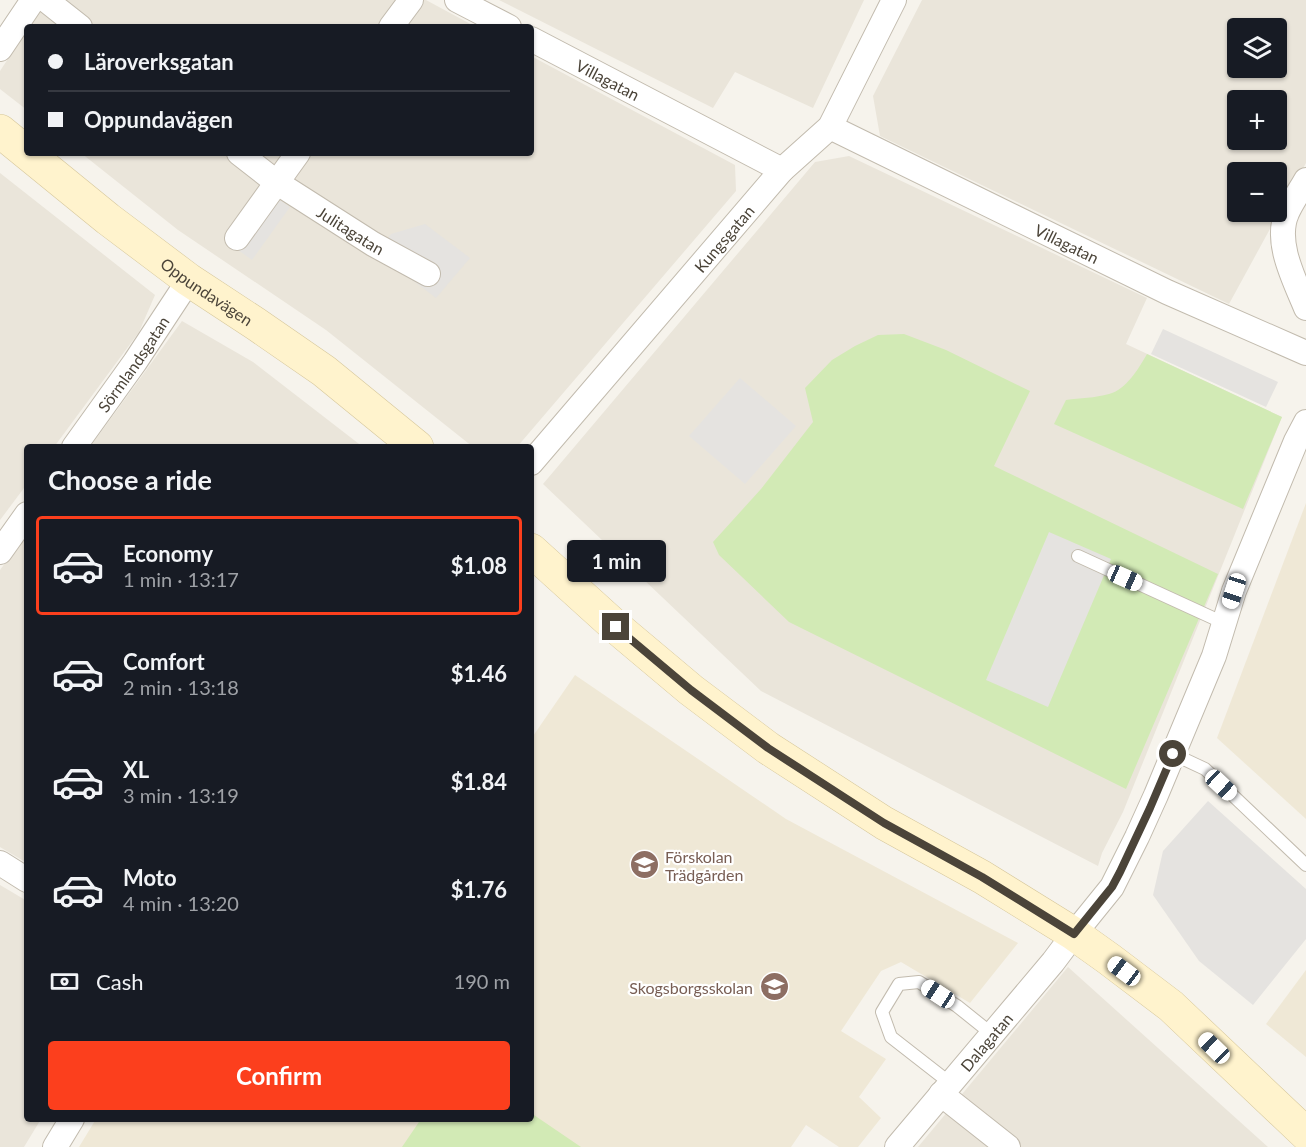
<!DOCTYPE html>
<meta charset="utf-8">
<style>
:root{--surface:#171b24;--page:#242831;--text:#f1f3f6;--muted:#9ea1a6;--line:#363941;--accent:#fc3f1d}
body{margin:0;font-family:Lato,sans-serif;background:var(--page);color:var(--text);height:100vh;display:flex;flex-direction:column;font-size:22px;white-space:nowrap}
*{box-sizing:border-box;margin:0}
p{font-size:20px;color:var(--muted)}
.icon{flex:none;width:33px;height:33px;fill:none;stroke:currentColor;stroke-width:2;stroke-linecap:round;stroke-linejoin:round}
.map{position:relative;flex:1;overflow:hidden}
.details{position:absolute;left:24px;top:444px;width:510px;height:678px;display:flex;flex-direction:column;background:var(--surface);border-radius:6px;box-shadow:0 2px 4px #0004}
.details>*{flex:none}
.hud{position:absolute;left:24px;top:24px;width:510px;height:132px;border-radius:6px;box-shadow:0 2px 4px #0004;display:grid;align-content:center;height:132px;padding:0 24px;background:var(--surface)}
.controls{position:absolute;left:1227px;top:18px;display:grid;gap:12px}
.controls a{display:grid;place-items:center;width:60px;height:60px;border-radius:6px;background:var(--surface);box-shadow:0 2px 4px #0004;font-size:30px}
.end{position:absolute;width:27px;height:27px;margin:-14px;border:8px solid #4b4439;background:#fff;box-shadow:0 0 0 3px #fff}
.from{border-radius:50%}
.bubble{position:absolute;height:42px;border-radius:6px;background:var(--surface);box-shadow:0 2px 4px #0004;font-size:20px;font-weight:700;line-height:42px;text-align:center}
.car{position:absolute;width:18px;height:36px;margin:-18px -9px;border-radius:8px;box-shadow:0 0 4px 2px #0007;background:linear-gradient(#fff 24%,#345 0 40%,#fff 0 76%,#345 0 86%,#fff 0)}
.hud b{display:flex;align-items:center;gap:21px;height:57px;font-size:22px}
.hud b+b{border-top:2px solid var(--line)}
.hud i{width:15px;height:15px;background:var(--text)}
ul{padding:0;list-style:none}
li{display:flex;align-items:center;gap:18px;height:99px;margin:0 12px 9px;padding:0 12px;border:3px solid transparent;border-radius:6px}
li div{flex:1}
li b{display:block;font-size:22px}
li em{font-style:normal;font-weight:700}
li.on{border-color:var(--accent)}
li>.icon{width:54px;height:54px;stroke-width:1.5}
h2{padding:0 24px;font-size:27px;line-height:72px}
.pay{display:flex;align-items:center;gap:15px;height:66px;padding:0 24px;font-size:22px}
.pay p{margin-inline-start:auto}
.primary-button{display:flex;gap:12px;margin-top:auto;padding:12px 24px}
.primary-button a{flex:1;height:69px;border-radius:6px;background:var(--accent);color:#fff;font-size:24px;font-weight:700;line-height:69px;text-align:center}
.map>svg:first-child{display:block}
.residential{fill:#eae5da;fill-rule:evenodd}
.education{fill:#efe8d6}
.green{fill:#d2eab5}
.parking{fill:#e5e3e0}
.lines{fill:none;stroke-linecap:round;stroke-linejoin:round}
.lane-casing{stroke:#c2bbae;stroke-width:14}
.street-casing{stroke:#c2bbae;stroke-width:26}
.secondary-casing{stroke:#d6c79b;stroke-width:34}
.lane{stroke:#fff;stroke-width:12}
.street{stroke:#fff;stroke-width:24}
.secondary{stroke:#fff3cd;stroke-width:33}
.route{stroke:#4b4439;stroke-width:8}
.labels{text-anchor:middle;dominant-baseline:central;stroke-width:4.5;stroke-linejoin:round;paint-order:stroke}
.street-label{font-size:16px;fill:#4b4439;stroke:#fff}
.education-label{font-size:16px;fill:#785e54;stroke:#fff;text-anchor:start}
</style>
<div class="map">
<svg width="1306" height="1147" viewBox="0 0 1306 1147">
<rect width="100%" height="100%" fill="#f6f3ec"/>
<g class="residential">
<polygon points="47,0 426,0 476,27 29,27"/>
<polygon points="499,0 864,0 813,108 735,72 713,108"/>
<path d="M922 0H1306V163L1229 304 880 136 873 96ZM1238 28H1276V68H1238ZM1238 100H1276V140H1238ZM1238 172H1276V212H1238Z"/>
<polygon points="27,30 27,110 0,89 0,71"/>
<polygon points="531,56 735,165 736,191 517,447 473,447 326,330 178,230 81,153 531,153"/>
<polygon points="849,156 1147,298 1126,344 1282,417 1123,812 1102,853 1098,866 761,691 543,484 815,162"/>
<polygon points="0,173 155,295 139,332 54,447 27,447 27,484 0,520"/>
<polygon points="182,321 253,362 363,447 90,447"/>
<polygon points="27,533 27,863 0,847 0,570"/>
<polygon points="0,885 27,901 27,1119 41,1119 24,1147 0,1147"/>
<polygon points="1068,967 1268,1147 918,1147"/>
</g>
<g class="education">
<polygon points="1306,503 1306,819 1217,738"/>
<polygon points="575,675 786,819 1018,943 970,1003 901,962 881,971 841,1031 886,1059 859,1097 881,1118 858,1147 839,1147 806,1125 791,1147 79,1147 96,1119 531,1119 531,739"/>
<polygon points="1306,970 1306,1057 1266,1024"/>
</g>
<g class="green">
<polygon points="904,334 946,350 1030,391 994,466 1218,574 1126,789 789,622 719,555 713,542 761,489 813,422 805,388 832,360 855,346 878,335"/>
<path d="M1147 354 1282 417 1243 509 1054 424 1066 400C1080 398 1095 398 1109 394 1126 390 1139 368 1147 354Z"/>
<polygon points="531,1113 581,1147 402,1147 421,1119 531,1119"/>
</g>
<g class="parking">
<polygon points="275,197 290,207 252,260 238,250"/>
<polygon points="425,224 470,258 436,298 377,253 391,234"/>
<polygon points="1163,329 1278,382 1266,407 1151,354"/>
<polygon points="740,378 796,426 745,484 689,436"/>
<polygon points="1049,532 1111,559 1048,707 986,680"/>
<polygon points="1208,801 1306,889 1306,939 1253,1005 1199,961 1153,895 1163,851"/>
</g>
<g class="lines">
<defs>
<g id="lane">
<polyline points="1078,556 1224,623"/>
<polyline points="1173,754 1205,769 1306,865"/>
<polyline points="950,1083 891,1037 882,1012 899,984 919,982 957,1006 992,1034"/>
</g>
<g id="street">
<polyline points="46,0 80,27"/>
<polyline points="457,0 509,27"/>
<polyline points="391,27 411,0"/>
<path id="s1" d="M531 39 782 170"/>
<polyline points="0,49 33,0"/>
<path id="s2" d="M830 127 1167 292 1306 353"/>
<path id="s3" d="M239 153 276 182 373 244 428 274"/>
<path d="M1306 180C1300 191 1292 201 1287 213 1274 242 1295 281 1306 308"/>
<polyline points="237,238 298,153"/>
<path id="s4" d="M74 447 135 362 189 280"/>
<path id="s5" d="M531 463 782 170 830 127 894 0"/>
<polyline points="0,552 27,514"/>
<polyline points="0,863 27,880"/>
<polyline points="941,1094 1008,1147"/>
<polyline points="55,1147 72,1119"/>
<path id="s6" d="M897 1147 1053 962 1074 934 1112 887 1137 837 1156 795 1214 656 1234 591 1296 441 1306 422"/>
</g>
<g id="secondary">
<path id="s7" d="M0 131 108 219 189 280 256 324 324 371 417 447"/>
<polyline points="531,550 616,627 691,690 768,748 884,823 982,877 1074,934 1109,959 1171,1006 1306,1134"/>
</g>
</defs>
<use href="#lane" class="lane-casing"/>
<use href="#street" class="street-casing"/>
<use href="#secondary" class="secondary-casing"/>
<use href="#lane" class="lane"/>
<use href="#street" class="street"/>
<use href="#secondary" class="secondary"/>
</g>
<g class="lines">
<polyline class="route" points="616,627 691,690 768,748 884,823 982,877 1074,934 1112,887 1120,872 1150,808 1173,754"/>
</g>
<defs>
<symbol id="school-disc" viewBox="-11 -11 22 22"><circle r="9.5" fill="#8d6e63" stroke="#fff"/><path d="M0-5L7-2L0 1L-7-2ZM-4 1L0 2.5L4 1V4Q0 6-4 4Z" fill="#fff"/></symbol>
</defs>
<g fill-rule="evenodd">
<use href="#school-disc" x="628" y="848" width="33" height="33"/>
<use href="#school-disc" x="758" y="970" width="33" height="33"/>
</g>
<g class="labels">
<g class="street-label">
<text stroke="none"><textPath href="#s1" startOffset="87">Villagatan</textPath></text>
<text stroke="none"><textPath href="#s3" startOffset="136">Julitagatan</textPath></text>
<text stroke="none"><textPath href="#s5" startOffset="296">Kungsgatan</textPath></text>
<text stroke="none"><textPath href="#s2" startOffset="264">Villagatan</textPath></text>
<text stroke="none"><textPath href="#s7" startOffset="262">Oppundavägen</textPath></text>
<text stroke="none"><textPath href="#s4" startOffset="102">Sörmlandsgatan</textPath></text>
<text stroke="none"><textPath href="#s6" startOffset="138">Dalagatan</textPath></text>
</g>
<g class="education-label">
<text x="665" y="856">Förskolan<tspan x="665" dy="18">Trädgården</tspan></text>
<text x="753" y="987" text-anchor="end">Skogsborgsskolan</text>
</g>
</g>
</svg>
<div class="controls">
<a><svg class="icon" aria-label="layers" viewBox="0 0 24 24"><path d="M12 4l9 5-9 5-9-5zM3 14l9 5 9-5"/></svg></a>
<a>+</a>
<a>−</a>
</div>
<i class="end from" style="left:1173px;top:754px"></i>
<i class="end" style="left:616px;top:627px"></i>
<div class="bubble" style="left:567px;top:540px;width:99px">1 min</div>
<i class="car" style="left:1125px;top:578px;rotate:114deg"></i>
<i class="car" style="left:1234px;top:591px;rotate:198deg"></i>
<i class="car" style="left:1221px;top:785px;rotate:133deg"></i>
<i class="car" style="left:1124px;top:971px;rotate:307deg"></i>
<i class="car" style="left:938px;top:994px;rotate:303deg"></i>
<i class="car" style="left:1214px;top:1048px;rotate:314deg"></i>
<div class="hud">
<b><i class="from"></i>Läroverksgatan</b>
<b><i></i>Oppundavägen</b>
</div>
<section class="details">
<h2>Choose a ride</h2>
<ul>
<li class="on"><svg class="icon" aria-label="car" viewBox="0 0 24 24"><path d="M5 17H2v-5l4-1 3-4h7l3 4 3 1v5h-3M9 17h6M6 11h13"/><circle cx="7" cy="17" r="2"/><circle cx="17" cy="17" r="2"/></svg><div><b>Economy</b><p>1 min · 13:17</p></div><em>$1.08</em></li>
<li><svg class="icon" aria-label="car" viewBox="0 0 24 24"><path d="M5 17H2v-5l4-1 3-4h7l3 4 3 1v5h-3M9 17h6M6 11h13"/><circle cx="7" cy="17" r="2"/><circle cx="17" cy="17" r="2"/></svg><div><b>Comfort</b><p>2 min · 13:18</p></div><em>$1.46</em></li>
<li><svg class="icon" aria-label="car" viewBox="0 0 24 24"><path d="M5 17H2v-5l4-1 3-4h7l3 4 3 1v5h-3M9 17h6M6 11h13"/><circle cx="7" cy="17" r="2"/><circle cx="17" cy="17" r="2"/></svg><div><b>XL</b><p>3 min · 13:19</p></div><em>$1.84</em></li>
<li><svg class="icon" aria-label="car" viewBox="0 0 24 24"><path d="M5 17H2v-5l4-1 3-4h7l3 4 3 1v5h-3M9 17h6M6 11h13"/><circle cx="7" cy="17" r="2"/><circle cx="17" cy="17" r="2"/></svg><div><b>Moto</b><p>4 min · 13:20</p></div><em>$1.76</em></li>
</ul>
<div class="pay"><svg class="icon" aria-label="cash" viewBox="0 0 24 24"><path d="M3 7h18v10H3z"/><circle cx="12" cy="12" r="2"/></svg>Cash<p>190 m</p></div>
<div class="primary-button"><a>Confirm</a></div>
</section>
</div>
